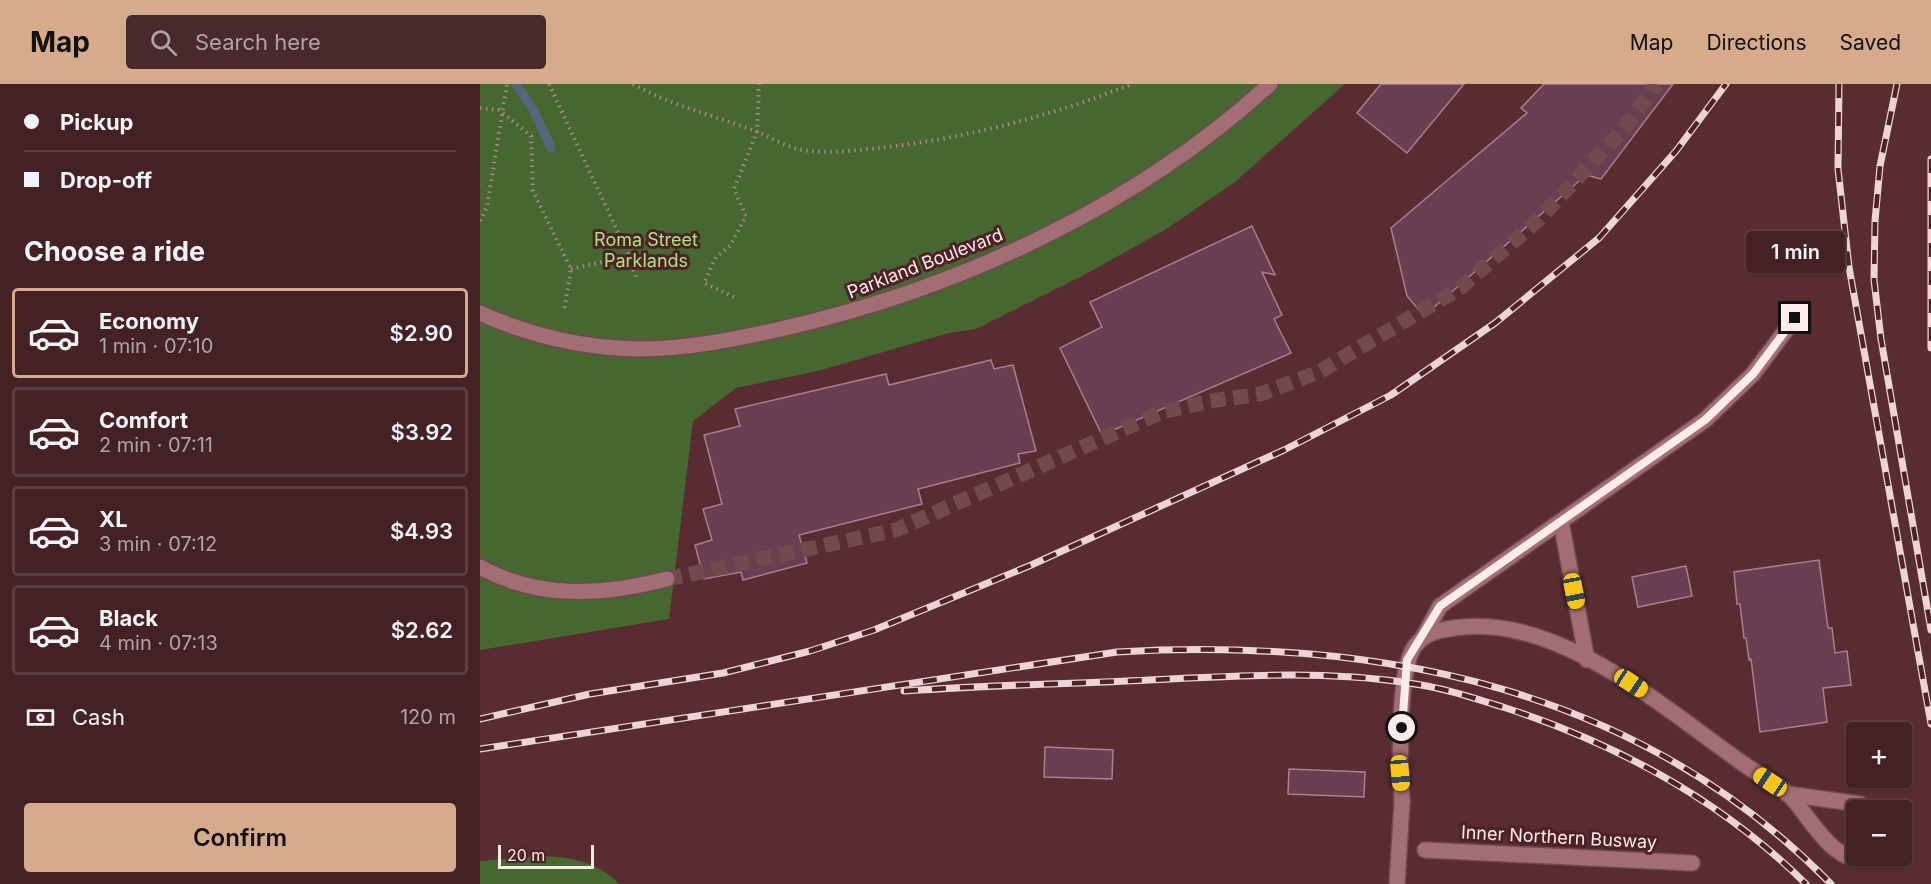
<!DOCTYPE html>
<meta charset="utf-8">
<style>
:root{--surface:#432125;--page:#4a292d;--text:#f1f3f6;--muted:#afa3a7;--line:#5b3e42;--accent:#d6ab8b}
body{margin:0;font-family:Inter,sans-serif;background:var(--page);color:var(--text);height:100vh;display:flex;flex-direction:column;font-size:22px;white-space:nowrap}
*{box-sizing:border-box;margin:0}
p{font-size:20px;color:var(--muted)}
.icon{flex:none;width:33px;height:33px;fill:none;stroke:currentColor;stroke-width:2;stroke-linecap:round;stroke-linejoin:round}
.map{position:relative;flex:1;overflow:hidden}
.sheet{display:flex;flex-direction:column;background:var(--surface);width:480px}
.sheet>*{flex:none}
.top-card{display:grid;align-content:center;height:132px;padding:0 24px;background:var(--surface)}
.fabs{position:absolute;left:1366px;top:638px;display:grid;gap:12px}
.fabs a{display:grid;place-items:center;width:66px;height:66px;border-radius:6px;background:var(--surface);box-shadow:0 2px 4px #0004,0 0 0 2px var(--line);font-size:30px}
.scale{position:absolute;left:18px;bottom:15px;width:96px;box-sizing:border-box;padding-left:6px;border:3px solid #feebec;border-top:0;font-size:16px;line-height:21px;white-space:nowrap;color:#feebec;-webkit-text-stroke:4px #4e2127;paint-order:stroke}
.end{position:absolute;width:27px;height:27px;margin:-14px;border:8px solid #feebec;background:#111;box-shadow:0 0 0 3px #111}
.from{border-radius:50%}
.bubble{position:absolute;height:42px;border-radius:6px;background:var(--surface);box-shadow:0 2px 4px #0004,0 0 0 2px var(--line);font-size:20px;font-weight:600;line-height:42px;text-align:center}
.car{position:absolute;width:18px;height:36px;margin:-18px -9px;border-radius:8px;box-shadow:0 0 4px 2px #0007;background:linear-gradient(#f5c518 24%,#345 0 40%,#f5c518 0 76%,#345 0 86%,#f5c518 0)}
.top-card b{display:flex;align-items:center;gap:21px;height:57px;font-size:22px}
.top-card b+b{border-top:2px solid var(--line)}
.top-card i{width:15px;height:15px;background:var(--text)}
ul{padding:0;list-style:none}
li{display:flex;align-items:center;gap:18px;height:90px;margin:0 12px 9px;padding:0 12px;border:3px solid var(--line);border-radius:6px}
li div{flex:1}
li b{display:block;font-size:22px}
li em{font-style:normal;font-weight:600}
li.active{border-color:var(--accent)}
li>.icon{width:54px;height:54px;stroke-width:1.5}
h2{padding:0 24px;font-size:27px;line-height:72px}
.pay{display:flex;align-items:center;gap:15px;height:66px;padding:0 24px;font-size:22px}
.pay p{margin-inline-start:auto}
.cta{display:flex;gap:12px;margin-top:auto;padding:12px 24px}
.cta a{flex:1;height:69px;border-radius:6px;background:var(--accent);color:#111;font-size:24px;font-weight:600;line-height:69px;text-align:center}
header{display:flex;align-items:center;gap:36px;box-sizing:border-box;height:84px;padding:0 30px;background:var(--accent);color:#111}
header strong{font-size:28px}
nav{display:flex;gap:33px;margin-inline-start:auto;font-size:21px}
.search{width:420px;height:54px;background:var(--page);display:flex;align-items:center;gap:15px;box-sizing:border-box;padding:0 21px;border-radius:6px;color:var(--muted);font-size:22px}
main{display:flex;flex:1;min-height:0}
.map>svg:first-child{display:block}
.green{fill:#476730}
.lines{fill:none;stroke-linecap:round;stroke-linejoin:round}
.stream{stroke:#55657d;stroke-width:9}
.building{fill:#6a3e51;stroke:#ad7c8f;stroke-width:1.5}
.minor-tunnel{stroke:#72494d;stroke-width:15;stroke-dasharray:15 8;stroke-linecap:butt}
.service-casing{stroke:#6f4a50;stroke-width:18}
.minor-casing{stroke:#6f4a50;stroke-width:18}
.tertiary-casing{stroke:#6f4a50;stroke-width:18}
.path{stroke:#a7878a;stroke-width:4;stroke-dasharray:1.5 4.5;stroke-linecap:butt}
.service{stroke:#a26e73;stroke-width:15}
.minor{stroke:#a26e73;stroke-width:15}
.tertiary{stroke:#a26e73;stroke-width:15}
.rail-casing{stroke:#ebd5d6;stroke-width:7}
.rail{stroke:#4e2127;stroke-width:4.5;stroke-dasharray:14;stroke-linecap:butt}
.service-bridge-casing{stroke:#6f4a50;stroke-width:18;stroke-linecap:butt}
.path-bridge{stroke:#a7878a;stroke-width:4;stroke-dasharray:1.5 4.5;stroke-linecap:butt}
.service-bridge{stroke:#a26e73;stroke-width:15}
.route{stroke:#feebec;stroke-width:8}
.labels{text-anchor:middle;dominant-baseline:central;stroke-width:6;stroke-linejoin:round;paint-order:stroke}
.park-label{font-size:18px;fill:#a8e67d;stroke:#4e2127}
.street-label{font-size:18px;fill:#feebec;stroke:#4e2127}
</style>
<header>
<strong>Map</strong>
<div class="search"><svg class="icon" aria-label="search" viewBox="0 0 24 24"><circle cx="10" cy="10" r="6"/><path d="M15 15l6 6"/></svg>Search here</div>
<nav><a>Map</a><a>Directions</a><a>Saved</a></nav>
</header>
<main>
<section class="sheet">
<div class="top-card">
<b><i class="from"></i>Pickup</b>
<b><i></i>Drop-off</b>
</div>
<h2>Choose a ride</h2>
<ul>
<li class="active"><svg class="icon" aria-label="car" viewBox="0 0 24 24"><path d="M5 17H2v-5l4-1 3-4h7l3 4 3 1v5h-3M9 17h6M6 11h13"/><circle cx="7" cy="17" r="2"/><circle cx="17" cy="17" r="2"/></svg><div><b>Economy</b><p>1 min · 07:10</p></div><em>$2.90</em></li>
<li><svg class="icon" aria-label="car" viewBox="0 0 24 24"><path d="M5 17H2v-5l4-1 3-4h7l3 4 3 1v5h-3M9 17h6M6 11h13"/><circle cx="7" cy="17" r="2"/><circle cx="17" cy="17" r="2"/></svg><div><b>Comfort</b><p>2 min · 07:11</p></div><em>$3.92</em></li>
<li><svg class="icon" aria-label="car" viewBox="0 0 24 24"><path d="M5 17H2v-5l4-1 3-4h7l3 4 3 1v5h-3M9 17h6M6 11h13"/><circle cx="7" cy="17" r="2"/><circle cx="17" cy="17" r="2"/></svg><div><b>XL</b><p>3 min · 07:12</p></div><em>$4.93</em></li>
<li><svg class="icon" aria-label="car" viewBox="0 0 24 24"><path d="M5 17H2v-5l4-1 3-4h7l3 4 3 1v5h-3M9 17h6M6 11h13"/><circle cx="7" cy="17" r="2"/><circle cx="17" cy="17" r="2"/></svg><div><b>Black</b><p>4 min · 07:13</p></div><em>$2.62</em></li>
</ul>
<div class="pay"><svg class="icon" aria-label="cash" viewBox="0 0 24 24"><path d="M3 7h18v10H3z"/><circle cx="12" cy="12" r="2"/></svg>Cash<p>120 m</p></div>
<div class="cta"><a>Confirm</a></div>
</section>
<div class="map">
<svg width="1451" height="800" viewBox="0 0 1451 800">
<rect width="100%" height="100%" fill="#592c31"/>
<g class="green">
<polygon points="0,0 865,0 755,98 688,144 606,190 496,245 469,249 338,287 256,304 213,337 189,535 0,566"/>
<path d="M60 772C91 773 117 777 139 800H0V777Z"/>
</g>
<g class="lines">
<polyline class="stream" points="36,0 53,25 71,64"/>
</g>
<g class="building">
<polygon points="901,0 984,0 927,69 877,29"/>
<polygon points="1064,0 1193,0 1121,95 1106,91 944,232 927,212 911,144 1047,29 1041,24"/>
<polygon points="772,142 795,191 782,188 802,231 794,235 811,269 622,351 580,264 622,243 610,218"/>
<polygon points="511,276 514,285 533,281 556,367 538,370 540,379 438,405 442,420 319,451 327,479 263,496 261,488 224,495 215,461 232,456 223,425 242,420 224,351 260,342 255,325 406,290 409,301"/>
<polygon points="1339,476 1348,544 1352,544 1355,569 1367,567 1371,601 1343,604 1347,638 1280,648 1271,575 1269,576 1266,554 1264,554 1260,520 1257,520 1254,488"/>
<polygon points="1206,482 1212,512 1158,523 1152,493"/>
<polygon points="565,663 633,666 632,695 564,693"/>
<polygon points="809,685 885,688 884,713 808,710"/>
</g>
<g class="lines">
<polyline class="minor-tunnel" points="187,495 416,446 682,328 730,317 781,310 839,288 980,204 1058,136 1141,48 1177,0"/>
<defs>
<g id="service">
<polyline points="1081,438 1107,576"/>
<polyline points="943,553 960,522 1225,336 1273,290 1315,234"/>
<polyline points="1307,710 1380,720 1391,726"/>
<path d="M922 718C920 687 917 585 935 562 945 549 958 546 974 544 1074 528 1182 622 1258 676 1274 688 1292 697 1307 709 1329 729 1355 788 1390 771"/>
<polyline points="945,766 1212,779"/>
</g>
<path id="minor" d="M0 483C59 516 124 511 187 495"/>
<path id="tertiary" d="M0 229C50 252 102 264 158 265 208 265 257 255 305 244 480 204 657 122 790 0"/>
</defs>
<use href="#service" class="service-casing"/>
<use href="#minor" class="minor-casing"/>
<use href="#tertiary" class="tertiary-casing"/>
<g class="path">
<polyline points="69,0 149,172 157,196"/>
<path d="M153 0C192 22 235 32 276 47 291 53 307 64 323 66 347 70 376 66 400 64 486 54 572 32 652 0"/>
<polyline points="0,24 19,26 51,52 53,107 91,185 84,227"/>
<polyline points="91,185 149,172"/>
<polyline points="254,213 224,199 236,173 250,162 266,132 254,105 277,48 279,0"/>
</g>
<use href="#service" class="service"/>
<use href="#minor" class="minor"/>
<use href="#tertiary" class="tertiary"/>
<defs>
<g id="rail">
<polyline points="1359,0 1358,85 1369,183 1451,640"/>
<polyline points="1417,0 1400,82 1395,137 1394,196 1401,255 1451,546"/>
<polyline points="1451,75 1451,264"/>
<path d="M424 607C506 601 588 600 669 596 756 592 842 586 928 599 961 603 994 614 1026 624 1137 660 1242 717 1326 800"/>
<polyline points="0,635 110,610 243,589 330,567 394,546 549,482 804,366 911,311 1015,239 1119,154 1196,67 1246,0"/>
<path d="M0 665 637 568C902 553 1159 604 1351 800"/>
</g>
</defs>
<use href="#rail" class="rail-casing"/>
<use href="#rail" class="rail"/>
<defs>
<polyline id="service-bridge" points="917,800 922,718"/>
</defs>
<use href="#service-bridge" class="service-bridge-casing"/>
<polyline class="path-bridge" points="0,137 7,123 27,0"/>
<use href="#service-bridge" class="service-bridge"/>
</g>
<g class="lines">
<polyline class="route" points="922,644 927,576 960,522 1225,336 1273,290 1315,234"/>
</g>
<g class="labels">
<g class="park-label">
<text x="166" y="155">Roma Street<tspan x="166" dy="21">Parklands</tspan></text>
</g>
<g class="street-label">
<text transform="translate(445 179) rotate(-21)">Parkland Boulevard</text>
<text transform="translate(1079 753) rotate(3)">Inner Northern Busway</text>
</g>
</g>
</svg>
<div class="fabs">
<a>+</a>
<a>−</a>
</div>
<div class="scale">20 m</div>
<i class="end from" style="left:922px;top:644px"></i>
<i class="end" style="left:1315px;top:234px"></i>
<div class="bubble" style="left:1266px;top:147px;width:99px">1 min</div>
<i class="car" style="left:1094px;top:507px;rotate:169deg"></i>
<i class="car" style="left:1151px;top:599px;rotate:123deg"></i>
<i class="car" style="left:920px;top:689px;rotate:175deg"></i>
<i class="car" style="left:1290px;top:698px;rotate:304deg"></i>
</div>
</main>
